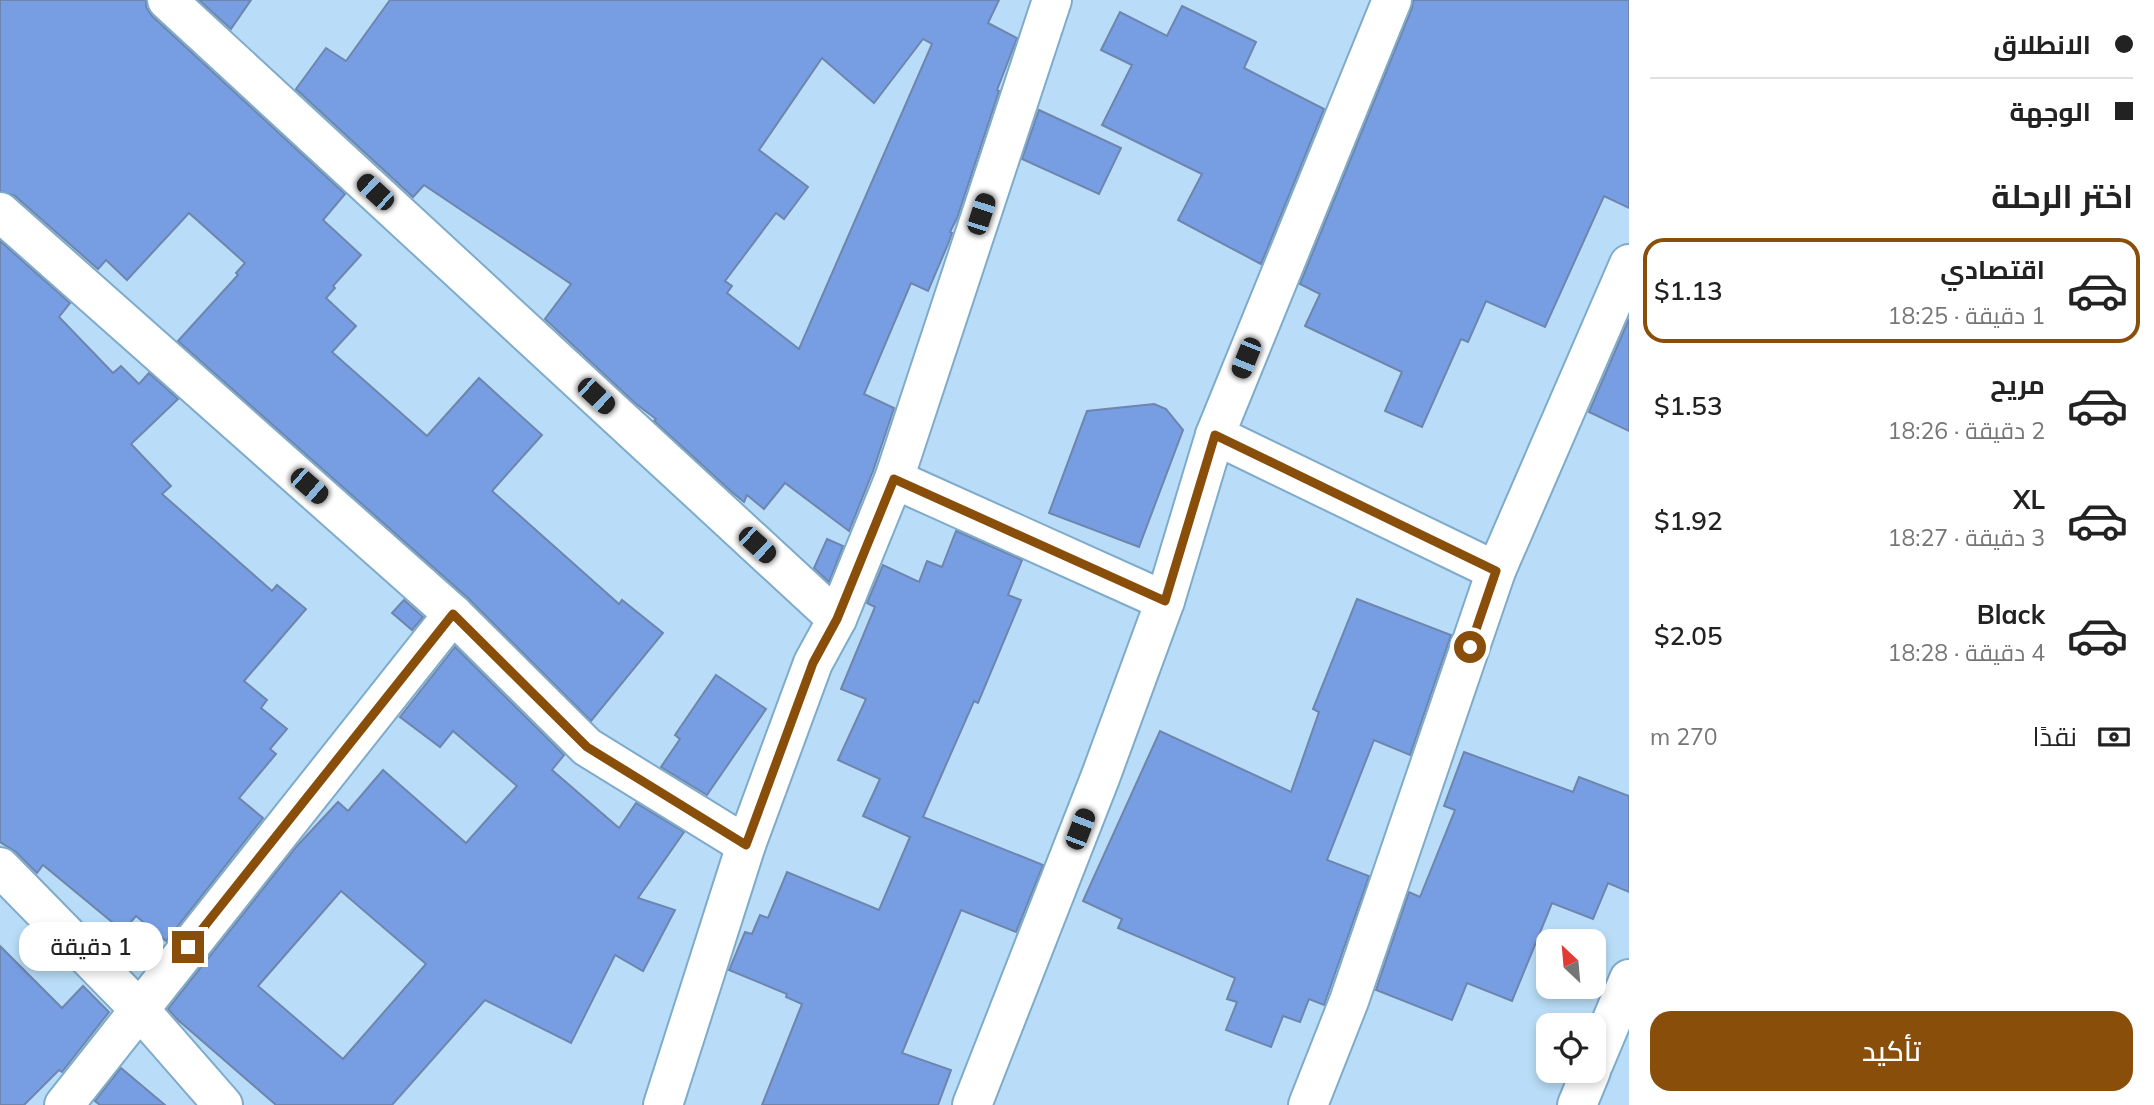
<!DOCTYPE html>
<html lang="ar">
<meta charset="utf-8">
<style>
:root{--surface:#fff;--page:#f6f6f6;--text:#222;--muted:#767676;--line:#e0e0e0;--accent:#894e09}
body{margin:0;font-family:Mulish,Cairo,sans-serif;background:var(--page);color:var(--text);direction:rtl;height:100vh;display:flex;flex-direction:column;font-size:26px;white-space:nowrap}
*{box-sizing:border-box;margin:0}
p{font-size:23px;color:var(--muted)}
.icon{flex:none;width:38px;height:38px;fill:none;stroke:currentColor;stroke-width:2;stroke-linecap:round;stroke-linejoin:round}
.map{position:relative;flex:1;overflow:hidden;direction:ltr}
.details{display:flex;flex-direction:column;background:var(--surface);width:525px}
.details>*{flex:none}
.banner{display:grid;align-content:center;height:154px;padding:0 21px;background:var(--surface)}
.needle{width:46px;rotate:334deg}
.tools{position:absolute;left:1536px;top:929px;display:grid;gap:14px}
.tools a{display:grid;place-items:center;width:70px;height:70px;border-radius:14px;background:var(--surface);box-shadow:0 4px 10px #0003;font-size:35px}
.end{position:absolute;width:32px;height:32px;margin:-16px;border:9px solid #894e09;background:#fff;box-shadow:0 0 0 4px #fff}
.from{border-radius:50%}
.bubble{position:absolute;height:49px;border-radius:21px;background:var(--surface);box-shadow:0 4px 10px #0003;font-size:23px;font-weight:600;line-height:49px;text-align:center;direction:rtl}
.car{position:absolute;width:21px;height:42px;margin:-21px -10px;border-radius:9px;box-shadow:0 0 5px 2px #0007;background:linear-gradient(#222 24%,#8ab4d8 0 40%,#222 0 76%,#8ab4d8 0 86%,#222 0)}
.banner b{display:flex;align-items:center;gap:24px;height:66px;font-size:26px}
.banner b+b{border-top:2px solid var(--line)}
.banner i{width:18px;height:18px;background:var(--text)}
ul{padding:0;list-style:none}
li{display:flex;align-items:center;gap:21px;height:105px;margin:0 14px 10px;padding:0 7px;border:4px solid transparent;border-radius:21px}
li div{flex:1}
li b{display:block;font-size:26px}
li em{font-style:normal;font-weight:600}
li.current{border-color:var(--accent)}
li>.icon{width:63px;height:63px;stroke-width:1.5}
h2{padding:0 21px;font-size:32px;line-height:84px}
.pay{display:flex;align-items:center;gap:18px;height:77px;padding:0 21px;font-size:26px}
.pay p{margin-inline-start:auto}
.cta{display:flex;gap:14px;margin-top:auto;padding:14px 21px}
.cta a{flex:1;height:80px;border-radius:21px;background:var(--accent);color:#fff;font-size:28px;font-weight:600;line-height:80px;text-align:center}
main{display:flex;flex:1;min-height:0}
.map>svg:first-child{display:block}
.building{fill:#779ee3;stroke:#6e85ad;stroke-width:2;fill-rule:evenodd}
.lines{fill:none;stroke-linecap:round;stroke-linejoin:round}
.street-casing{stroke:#7fabcb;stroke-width:42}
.street{stroke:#fff;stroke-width:38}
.route{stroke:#894e09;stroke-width:9}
</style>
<main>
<section class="details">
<div class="banner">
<b><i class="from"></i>الانطلاق</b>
<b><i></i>الوجهة</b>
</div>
<h2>اختر الرحلة</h2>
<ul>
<li class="current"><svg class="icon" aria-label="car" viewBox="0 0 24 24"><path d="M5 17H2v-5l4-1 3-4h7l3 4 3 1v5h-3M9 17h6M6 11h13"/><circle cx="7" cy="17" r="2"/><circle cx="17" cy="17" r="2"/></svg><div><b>اقتصادي</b><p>1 دقيقة · 18:25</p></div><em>$1.13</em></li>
<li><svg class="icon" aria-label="car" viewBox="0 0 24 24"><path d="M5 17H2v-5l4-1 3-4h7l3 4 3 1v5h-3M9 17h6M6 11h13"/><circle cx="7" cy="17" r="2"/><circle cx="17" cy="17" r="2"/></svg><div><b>مريح</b><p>2 دقيقة · 18:26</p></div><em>$1.53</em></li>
<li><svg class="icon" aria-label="car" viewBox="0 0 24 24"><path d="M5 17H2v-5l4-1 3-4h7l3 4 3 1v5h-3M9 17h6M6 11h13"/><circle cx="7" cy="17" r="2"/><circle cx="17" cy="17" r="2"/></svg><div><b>XL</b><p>3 دقيقة · 18:27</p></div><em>$1.92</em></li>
<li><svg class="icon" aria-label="car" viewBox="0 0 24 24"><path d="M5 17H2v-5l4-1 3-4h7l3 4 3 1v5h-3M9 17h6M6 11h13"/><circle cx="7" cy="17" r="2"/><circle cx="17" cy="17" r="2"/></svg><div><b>Black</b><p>4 دقيقة · 18:28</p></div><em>$2.05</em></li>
</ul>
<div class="pay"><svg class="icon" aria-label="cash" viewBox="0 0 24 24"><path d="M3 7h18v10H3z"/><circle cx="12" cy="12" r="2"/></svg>نقدًا<p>270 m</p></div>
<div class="cta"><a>تأكيد</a></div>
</section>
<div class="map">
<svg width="1629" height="1105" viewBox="0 0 1629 1105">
<rect width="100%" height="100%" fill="#b9ddf8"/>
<g class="building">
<polygon points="0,0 146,0 146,7 152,16 345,194 323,220 361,255 333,286 335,288 326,298 356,326 332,352 427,436 479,378 542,435 492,491 619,604 622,600 663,633 591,721 468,598 178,341 238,275 236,273 245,263 189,213 127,280 106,260 98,269 15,196 0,191"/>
<polygon points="199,0 251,0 231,29"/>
<path d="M390 0H999L988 23 1017 38 997 90 999 91 957 218 950 232 952 233 948 244 928 291 911 283 864 394 894 408 873 471 849 531 785 483 764 509 747 495 744 502 733 493 654 421 656 419 635 403 545 319 571 284 424 185 413 197 296 89 326 48 346 61ZM923 39 932 44 799 349 727 293 732 286 725 281 776 213 784 219 808 187 759 150 822 58 874 103Z"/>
<polygon points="1413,0 1629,0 1629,208 1604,196 1545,327 1486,301 1468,342 1461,339 1422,427 1385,411 1402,372 1305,326 1320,294 1300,284 1412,8"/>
<polygon points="1182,6 1256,42 1244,68 1324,109 1261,264 1178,220 1202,174 1102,125 1132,65 1101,50 1120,12 1167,36"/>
<polygon points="1039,110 1121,148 1099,194 1022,159"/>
<polygon points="0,241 70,303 59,317 113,373 121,366 139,384 149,373 178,399 131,444 171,486 162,494 272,591 277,585 306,609 244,681 267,700 261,708 287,729 270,749 276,754 239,798 263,818 166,941 136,916 123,931 43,865 37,873 16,852 0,842"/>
<polygon points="1629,319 1629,431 1589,412"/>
<polygon points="1154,404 1166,409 1183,430 1139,547 1049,513 1087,411"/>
<polygon points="956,531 1022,560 1008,595 1021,600 978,703 974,701 923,817 1043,865 1016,932 961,910 902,1053 951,1070 938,1105 762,1105 802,1004 786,997 787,994 729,970 730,968 745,932 752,934 760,915 768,918 787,872 879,910 910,837 863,816 880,779 838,760 866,699 841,689 875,607 867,603 883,565 919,582 927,561 942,567"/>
<polygon points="827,539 843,546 829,582 814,568"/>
<polygon points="1357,599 1451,635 1410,755 1374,740 1327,860 1369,876 1324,1005 1309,999 1300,1022 1283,1016 1271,1047 1226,1030 1237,1002 1227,999 1235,978 1118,928 1122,919 1083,901 1160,731 1291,792 1319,712 1313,709"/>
<polygon points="404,600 423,617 412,630 392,613"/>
<path d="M455 647 564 755 552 770 619 828 636 803 684 832 638 898 675 910 643 971 615 955 571 1043 485 1000 392 1105H276L178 1020 168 1009 297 846 338 802 348 811 383 770 466 843 517 786 453 731 440 747 400 717ZM341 891 426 964 343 1059 258 986Z"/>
<polygon points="716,675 766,709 707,795 661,767 680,739 675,735"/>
<polygon points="1464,752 1573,792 1579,777 1629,796 1629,892 1608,883 1593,919 1552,903 1512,1001 1467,983 1452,1020 1376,990 1409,892 1420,897 1455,810 1444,806"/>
<polygon points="0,946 62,1008 83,986 109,1012 62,1072 59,1070 24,1105 0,1105"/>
<polygon points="121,1068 165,1105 100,1105 95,1101"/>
</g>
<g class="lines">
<defs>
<g id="street">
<polyline points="167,0 837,619"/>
<polyline points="0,212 453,614 587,747 746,845"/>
<polyline points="1215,435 1496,571"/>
<polyline points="894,479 1165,601"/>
<polyline points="0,867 139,1009 223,1105"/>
<polyline points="1594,1063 1629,979"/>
<polyline points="64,1105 453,614"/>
<polyline points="663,1105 746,845 813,663 837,619 894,479 1052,0"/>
<polyline points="972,1105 1100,778 1165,601 1215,435 1392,0"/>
<polyline points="1308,1105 1349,1001 1496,571 1629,264"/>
<polyline points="1577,1105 1591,1071"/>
</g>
</defs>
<use href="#street" class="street-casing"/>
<use href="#street" class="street"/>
</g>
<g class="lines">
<polyline class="route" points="188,947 453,614 587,747 746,845 813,663 837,619 894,479 1165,601 1215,435 1496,571 1470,647"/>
</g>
</svg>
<div class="tools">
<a><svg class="needle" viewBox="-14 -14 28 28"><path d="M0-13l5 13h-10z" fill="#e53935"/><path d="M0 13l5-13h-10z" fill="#767676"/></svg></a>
<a><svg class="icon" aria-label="locate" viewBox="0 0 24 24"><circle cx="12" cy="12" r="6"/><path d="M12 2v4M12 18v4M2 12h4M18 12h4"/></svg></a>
</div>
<i class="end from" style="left:1470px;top:647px"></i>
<i class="end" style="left:188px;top:947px"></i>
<div class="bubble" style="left:19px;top:922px;width:144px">1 دقيقة</div>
<i class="car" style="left:375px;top:192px;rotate:313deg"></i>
<i class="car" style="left:981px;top:214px;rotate:18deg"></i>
<i class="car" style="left:1246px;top:358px;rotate:202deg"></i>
<i class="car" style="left:596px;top:396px;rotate:133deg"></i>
<i class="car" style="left:309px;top:486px;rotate:131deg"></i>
<i class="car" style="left:757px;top:545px;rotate:133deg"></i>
<i class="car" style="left:1080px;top:829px;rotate:21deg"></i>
</div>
</main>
